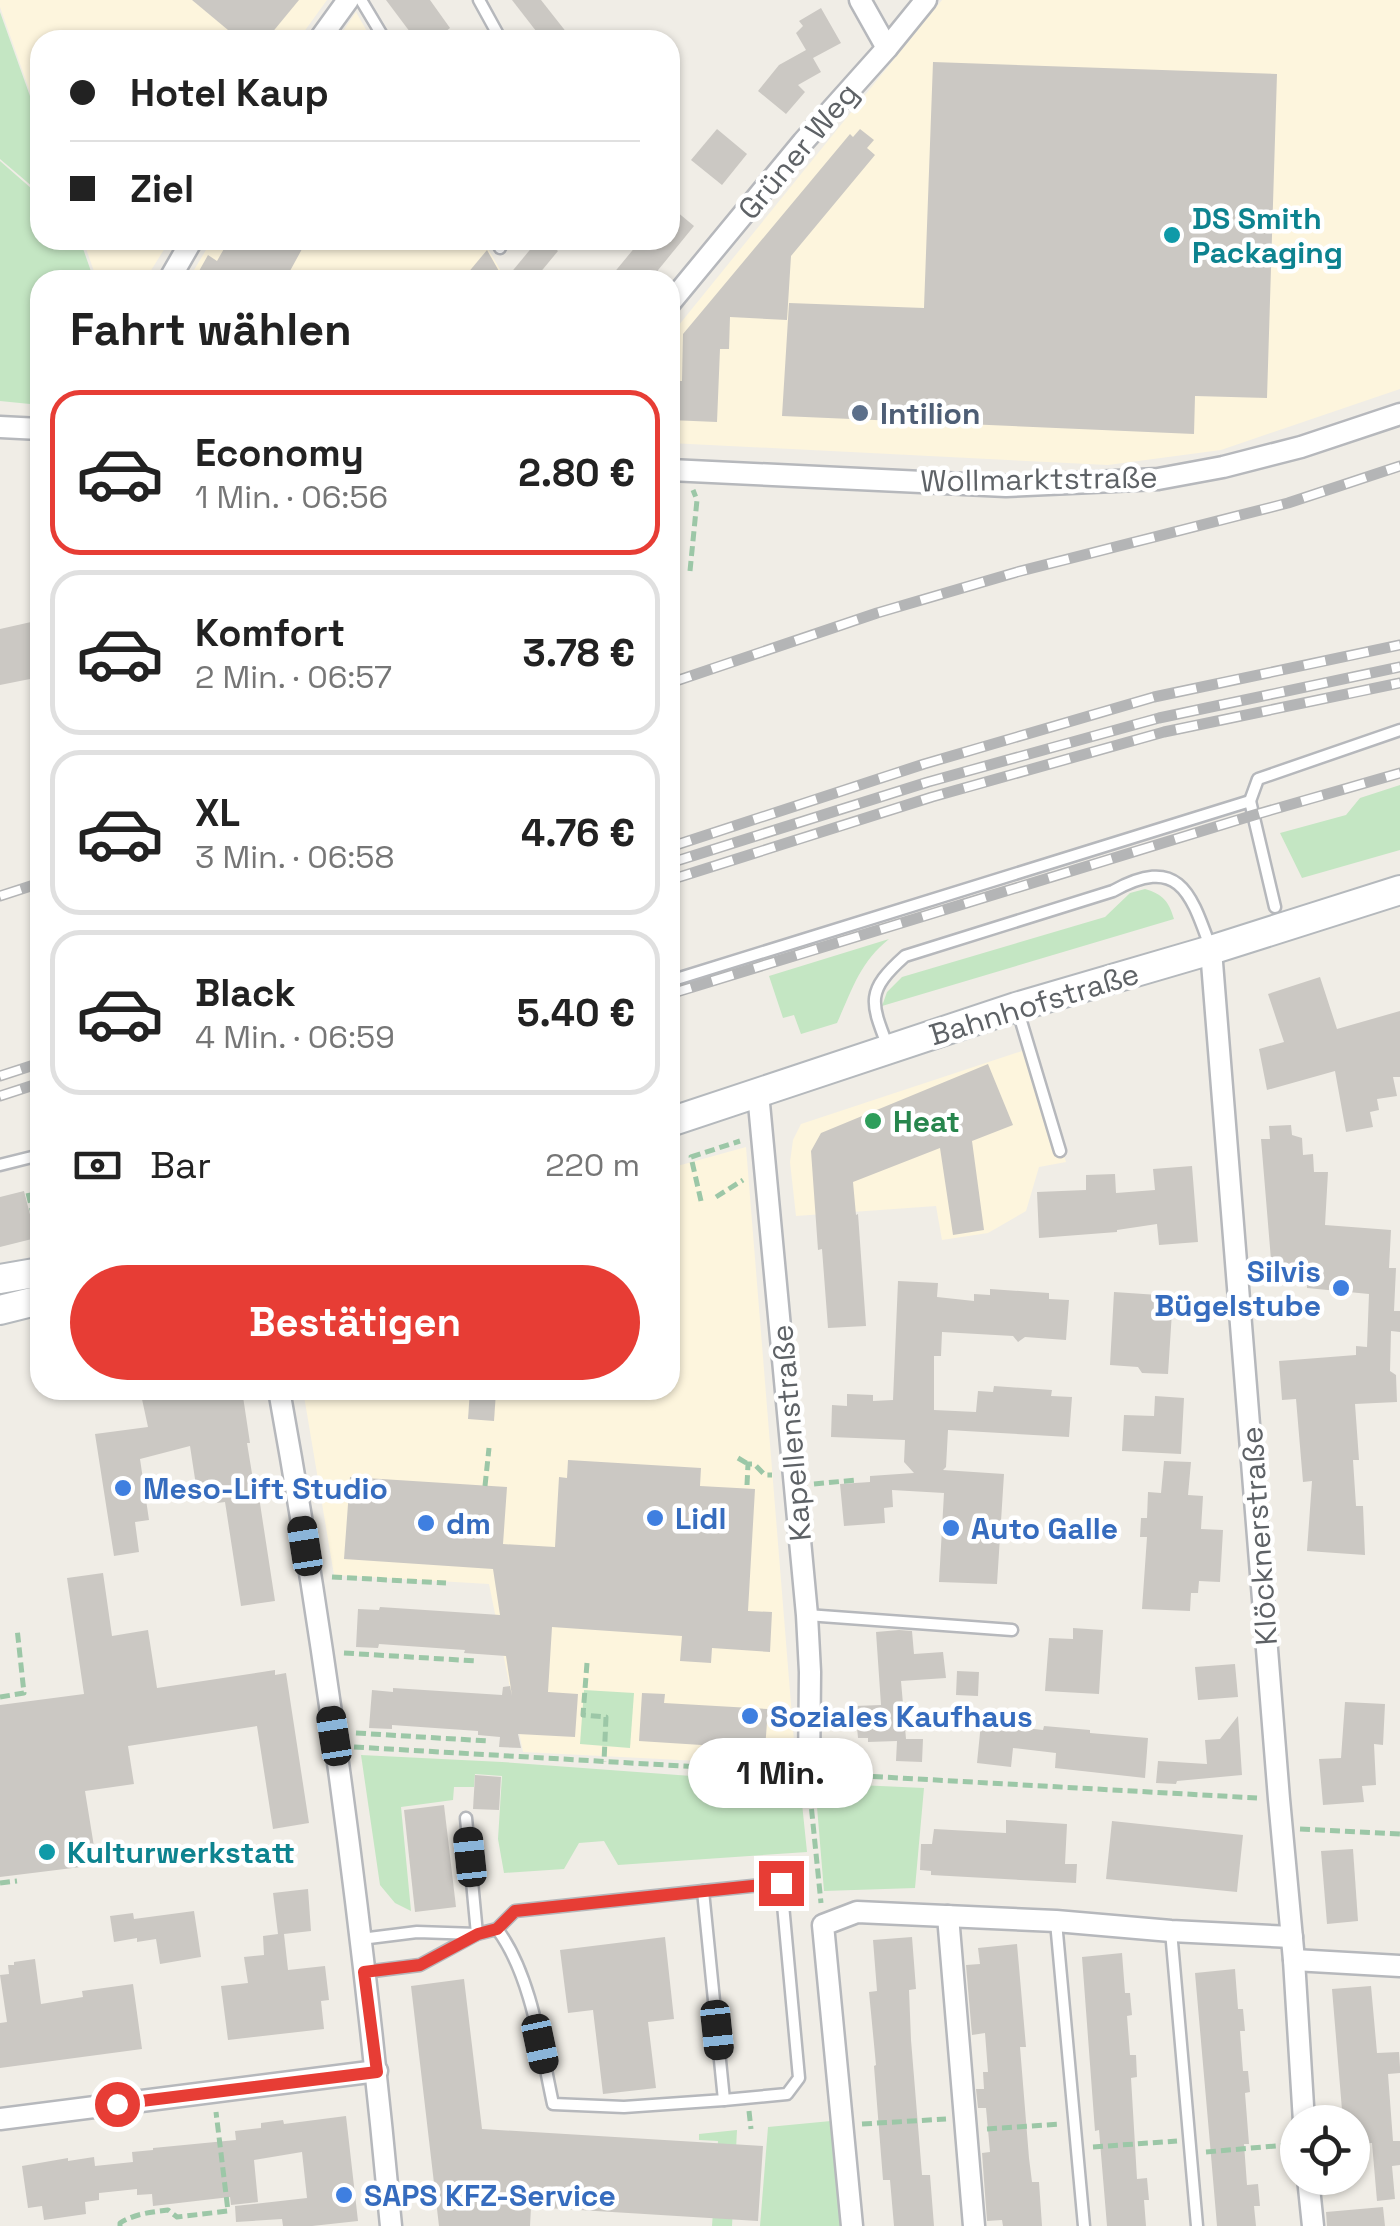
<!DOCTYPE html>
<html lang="de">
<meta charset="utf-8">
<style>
:root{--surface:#fff;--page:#f2f2f2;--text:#222;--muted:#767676;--line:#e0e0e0;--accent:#e73d35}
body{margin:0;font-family:"Space Grotesk",sans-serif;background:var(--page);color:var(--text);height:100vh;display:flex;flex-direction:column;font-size:38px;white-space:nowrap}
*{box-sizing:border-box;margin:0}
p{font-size:32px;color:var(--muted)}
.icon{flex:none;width:55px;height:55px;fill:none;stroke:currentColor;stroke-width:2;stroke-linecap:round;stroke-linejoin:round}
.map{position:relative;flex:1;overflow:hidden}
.side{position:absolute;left:30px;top:270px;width:650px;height:1130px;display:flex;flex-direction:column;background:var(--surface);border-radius:30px;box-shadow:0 2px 8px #0004}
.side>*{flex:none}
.hud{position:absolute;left:30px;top:30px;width:650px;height:220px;border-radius:30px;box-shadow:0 2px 8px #0004;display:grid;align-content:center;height:220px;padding:0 40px;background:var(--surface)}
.buttons{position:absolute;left:1280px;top:2105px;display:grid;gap:20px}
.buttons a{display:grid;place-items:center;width:90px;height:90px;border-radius:50%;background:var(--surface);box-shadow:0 2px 8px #0004;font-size:50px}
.end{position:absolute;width:45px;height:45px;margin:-22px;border:12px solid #e73d35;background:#fff;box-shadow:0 0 0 5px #fff}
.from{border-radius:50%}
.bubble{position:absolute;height:70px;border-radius:35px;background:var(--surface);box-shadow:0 2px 8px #0004;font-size:32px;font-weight:600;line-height:70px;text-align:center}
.car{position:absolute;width:30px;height:60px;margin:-30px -15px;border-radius:12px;box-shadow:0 0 8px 2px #0007;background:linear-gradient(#222 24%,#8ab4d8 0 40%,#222 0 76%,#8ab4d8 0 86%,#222 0)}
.hud b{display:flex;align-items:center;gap:35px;height:95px;font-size:38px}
.hud b+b{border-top:2px solid var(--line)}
.hud i{width:25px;height:25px;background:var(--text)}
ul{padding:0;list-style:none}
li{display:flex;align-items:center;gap:30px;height:165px;margin:0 20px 15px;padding:0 20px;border:5px solid var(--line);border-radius:30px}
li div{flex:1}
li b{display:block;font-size:38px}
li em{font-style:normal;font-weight:600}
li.current{border-color:var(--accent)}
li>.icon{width:90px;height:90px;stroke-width:1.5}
h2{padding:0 40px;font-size:45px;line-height:120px}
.pay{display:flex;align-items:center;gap:25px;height:110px;padding:0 40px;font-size:38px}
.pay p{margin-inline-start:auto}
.action{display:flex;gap:20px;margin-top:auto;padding:20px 40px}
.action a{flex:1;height:115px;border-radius:60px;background:var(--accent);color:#fff;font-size:40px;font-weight:600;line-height:115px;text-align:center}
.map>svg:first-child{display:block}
.commercial{fill:#fdf5dd}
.green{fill:#c4e6c3}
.building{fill:#cbc8c3}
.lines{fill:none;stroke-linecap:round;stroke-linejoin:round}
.service-casing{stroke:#b6b8bc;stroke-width:15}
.minor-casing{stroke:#b6b8bc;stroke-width:25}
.secondary-casing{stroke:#b5b9bd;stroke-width:32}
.path{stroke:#9cc7a7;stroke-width:5;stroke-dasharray:10 5;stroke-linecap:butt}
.service{stroke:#fff;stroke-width:10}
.minor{stroke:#fff;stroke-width:20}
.secondary{stroke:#fff;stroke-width:28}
.rail-casing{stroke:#b4b5b6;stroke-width:11}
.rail{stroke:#fff;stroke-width:8;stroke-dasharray:22;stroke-linecap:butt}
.route{stroke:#e73d35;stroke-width:12}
.culture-dot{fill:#0f9aa8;stroke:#fff;stroke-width:4}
.service-dot{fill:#5c6f8a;stroke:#fff;stroke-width:4}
.leisure-dot{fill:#2e9e5b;stroke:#fff;stroke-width:4}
.shop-dot{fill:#3f7fe0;stroke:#fff;stroke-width:4}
.labels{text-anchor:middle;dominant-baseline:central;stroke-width:9;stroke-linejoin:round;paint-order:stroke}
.street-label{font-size:30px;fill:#5e6266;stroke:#fff}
.culture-label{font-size:30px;font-weight:bold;fill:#0d838f;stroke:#fff;text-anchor:start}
.service-label{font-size:30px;font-weight:bold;fill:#4e5e75;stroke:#fff;text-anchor:start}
.leisure-label{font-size:30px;font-weight:bold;fill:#27864d;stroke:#fff;text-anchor:start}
.shop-label{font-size:30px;font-weight:bold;fill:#366cbe;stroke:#fff;text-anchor:start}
</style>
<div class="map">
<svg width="1400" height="2226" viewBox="0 0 1400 2226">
<rect width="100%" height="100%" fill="#f0ede6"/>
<g class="commercial">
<polygon points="0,0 327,0 298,40 40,40 40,120 0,7"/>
<polygon points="942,0 1400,0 1400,389 1221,450 1108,465 670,443 670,336"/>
<polygon points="356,12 372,40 337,40"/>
<polygon points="83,240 170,240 145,280 97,280"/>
<polygon points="212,240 483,240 506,280 188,280"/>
<polygon points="1031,1048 1066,1162 1039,1167 1026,1211 988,1233 942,1240 936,1206 796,1216 790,1162 793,1140 801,1124"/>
<polygon points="746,1147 796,1766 523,1752 489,1584 334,1575 303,1390 670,1390 670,1168"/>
</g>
<g class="green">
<polygon points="0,12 40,124 40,193 0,159"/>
<polygon points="0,161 40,196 40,240 80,240 94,280 40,280 40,405 0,401"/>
<polygon points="1400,785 1400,850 1302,878 1280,833 1346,815 1360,798"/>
<path d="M1145 889C1163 894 1169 902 1174 919L882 1006 887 992 902 977 1105 917 1130 893Z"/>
<path d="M889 939C860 962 852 990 837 1023L801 1034 794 1015 783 1018 769 976Z"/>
<polygon points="584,1690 634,1693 630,1748 580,1744"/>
<polygon points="361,1755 502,1762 800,1784 807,1852 618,1865 604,1841 579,1843 564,1869 504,1873 498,1839 502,1776 475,1774 474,1787 454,1787 453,1800 401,1807 411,1911 395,1903 380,1885"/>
<polygon points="815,1783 924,1788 915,1888 824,1891"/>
<polygon points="831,2121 841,2226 760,2226 768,2127"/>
<polygon points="737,2130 732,2226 712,2226 718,2141 699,2140 699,2134"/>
</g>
<g class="building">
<polygon points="192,0 299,0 266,40 240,40"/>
<polygon points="386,0 430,0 450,28 435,40 416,40"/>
<polygon points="512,0 541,0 567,33 556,40 543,40"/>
<polygon points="821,8 841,43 813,58 821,72 798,85 805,92 786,114 758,91 779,65 806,50 796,33 803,26 799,21"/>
<polygon points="933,62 1277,74 1267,398 1195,396 1194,434 782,416 789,303 924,308"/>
<polygon points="717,129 747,154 722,185 691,160"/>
<polygon points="860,129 874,140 867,148 875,155 791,256 787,320 730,317 729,349 720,349 717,422 670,420 670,381 682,381 683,334 850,134 853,137"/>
<polygon points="670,206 694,226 650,280 608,280 641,240 670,240"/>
<polygon points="229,240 307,240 285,280 194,280 208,255 217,261"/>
<polygon points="538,240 545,240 558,251 534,280 505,280"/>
<polygon points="487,250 504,280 462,280"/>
<polygon points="40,620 40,677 0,685 0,629"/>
<polygon points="1320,977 1337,1029 1400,1011 1400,1077 1393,1077 1397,1096 1377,1099 1379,1110 1370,1112 1373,1127 1346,1132 1335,1071 1267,1090 1259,1049 1284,1042 1268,994"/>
<polygon points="988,1064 1013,1125 972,1141 984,1230 953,1235 940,1148 853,1182 856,1215 858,1214 866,1326 828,1328 822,1249 818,1250 811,1151 821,1133"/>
<polygon points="1291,1125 1292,1135 1302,1138 1303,1155 1313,1154 1314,1172 1328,1172 1325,1225 1391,1230 1389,1268 1396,1268 1394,1311 1400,1311 1400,1332 1391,1331 1390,1371 1396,1375 1397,1402 1355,1404 1359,1460 1353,1460 1356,1506 1363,1506 1365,1555 1307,1551 1312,1481 1303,1482 1296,1399 1282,1400 1279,1361 1356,1355 1356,1346 1367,1347 1369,1294 1307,1288 1307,1275 1272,1272 1261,1139 1270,1139 1269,1126"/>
<polygon points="1192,1166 1198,1242 1159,1245 1157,1224 1117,1230 1117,1232 1039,1238 1037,1192 1086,1190 1086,1175 1115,1174 1116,1193 1155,1190 1153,1169"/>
<polygon points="24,1191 36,1238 0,1247 0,1197"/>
<polygon points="898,1281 938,1283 937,1297 974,1301 974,1294 990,1295 990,1289 1049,1293 1049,1299 1069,1300 1066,1340 1025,1337 1018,1342 1013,1336 942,1332 941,1356 934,1356 934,1410 976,1412 978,1391 993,1392 994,1386 1052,1390 1051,1396 1072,1397 1069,1437 948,1430 946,1467 943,1470 1004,1474 997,1584 939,1582 944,1493 892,1490 893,1507 884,1508 885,1523 844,1526 840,1484 870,1482 870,1476 914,1473 904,1462 905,1440 831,1437 832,1405 847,1406 847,1394 873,1395 873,1401 893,1400"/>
<polygon points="1114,1292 1173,1296 1168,1374 1142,1373 1138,1367 1110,1365"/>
<polygon points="140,1390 242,1390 250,1443 247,1443 256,1498 259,1497 275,1601 241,1606 225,1502 217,1503 216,1492 197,1492 190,1446 140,1459 149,1520 135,1522 139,1552 114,1556 95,1434 148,1427"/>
<polygon points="470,1390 496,1392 494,1421 468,1419"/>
<polygon points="1155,1396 1184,1398 1181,1454 1122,1451 1124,1415 1154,1416"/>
<polygon points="568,1460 701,1468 700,1486 755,1489 748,1611 772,1612 770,1652 712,1648 711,1663 680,1661 682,1636 552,1627 548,1692 578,1694 575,1737 518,1734 521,1748 499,1747 500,1737 478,1735 478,1731 392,1725 392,1729 369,1728 372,1690 393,1692 393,1688 502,1695 503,1687 510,1686 512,1696 506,1656 464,1653 465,1650 379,1644 378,1648 356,1647 358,1609 379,1610 380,1607 500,1615 493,1569 344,1559 350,1477 507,1487 503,1544 555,1547 559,1477 567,1478"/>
<polygon points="1164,1461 1191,1462 1188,1495 1203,1496 1201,1529 1223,1530 1220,1582 1199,1581 1198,1593 1191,1593 1190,1611 1142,1609 1147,1537 1140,1537 1141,1518 1147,1518 1148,1492 1161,1493"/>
<polygon points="103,1573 112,1636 148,1630 157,1688 275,1670 275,1675 286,1673 309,1823 273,1829 257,1726 128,1746 134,1784 85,1791 97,1865 0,1877 0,1705 84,1694 67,1578"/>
<polygon points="1073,1628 1103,1630 1099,1694 1045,1691 1049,1638 1073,1639"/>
<polygon points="899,1630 912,1631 914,1654 943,1652 946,1678 901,1681 906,1739 923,1739 922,1762 896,1761 897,1741 868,1742 868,1738 858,1738 855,1706 881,1705 876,1632"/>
<polygon points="1235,1664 1238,1697 1198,1700 1195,1667"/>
<polygon points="957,1671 979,1672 978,1696 956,1695"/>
<polygon points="642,1693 665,1694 664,1703 768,1709 765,1749 639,1741"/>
<polygon points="1345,1702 1385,1704 1383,1745 1374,1744 1376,1785 1362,1786 1364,1802 1323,1805 1319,1759 1341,1758"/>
<polygon points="1238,1716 1242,1775 1177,1781 1176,1784 1156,1783 1158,1761 1207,1764 1205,1740 1220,1739"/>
<polygon points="981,1723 1043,1730 1044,1726 1090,1730 1090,1733 1148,1738 1145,1778 1055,1768 1056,1753 1013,1748 1011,1767 977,1763"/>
<polygon points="475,1775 501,1777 499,1810 473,1809"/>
<polygon points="444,1805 456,1907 415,1912 404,1810"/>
<polygon points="1006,1820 1067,1824 1065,1864 1077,1864 1076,1883 931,1875 931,1871 920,1870 921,1844 932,1844 934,1829 1006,1833"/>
<polygon points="1112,1821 1243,1835 1237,1892 1106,1879"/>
<polygon points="1353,1849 1358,1921 1327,1924 1321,1851"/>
<polygon points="308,1889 311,1931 284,1934 288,1970 325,1966 329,2000 321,2001 324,2029 228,2040 221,1986 248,1983 244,1957 264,1955 263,1936 278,1934 273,1893"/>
<polygon points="194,1911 201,1957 160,1964 156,1939 137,1942 137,1938 114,1942 110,1916 133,1913 134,1919"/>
<polygon points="665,1937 674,2019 648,2022 656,2088 603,2094 593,2010 568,2013 560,1950"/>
<polygon points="912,1937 916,1989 909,1990 911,2040 922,2175 930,2175 934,2226 894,2226 890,2180 883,2180 874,2066 876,2065 869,1992 877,1991 873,1940"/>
<polygon points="1017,1944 1026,2047 1020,2047 1029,2158 1032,2182 1039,2182 1042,2226 1003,2226 1002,2220 987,2221 982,2153 990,2152 986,2108 978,2108 976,2089 984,2089 983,2072 988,2072 985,2033 972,2035 966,1965 980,1964 978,1948"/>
<polygon points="1122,1953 1125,1993 1130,1993 1132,2015 1127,2016 1130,2055 1136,2055 1137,2077 1131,2078 1137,2179 1147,2178 1149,2200 1144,2200 1146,2226 1107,2226 1099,2130 1095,2131 1082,1957"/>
<polygon points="35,1959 41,2004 83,1997 82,1991 133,1984 142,2049 0,2068 0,2023 7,2022 0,1975 9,1974 8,1965 14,1965 14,1962"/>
<polygon points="1235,1969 1238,2009 1243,2009 1245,2031 1240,2031 1243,2071 1248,2071 1250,2092 1245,2093 1249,2144 1244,2144 1247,2185 1258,2184 1260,2206 1254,2206 1256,2226 1217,2226 1210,2144 1195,1973"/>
<polygon points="464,1979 482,2129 763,2146 758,2221 531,2207 530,2226 439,2226 411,1986"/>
<polygon points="1371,1986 1377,2053 1399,2052 1400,2067 1400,2073 1388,2074 1393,2141 1400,2141 1400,2165 1392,2166 1395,2199 1377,2201 1372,2143 1352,2144 1352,2122 1343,2122 1332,1989"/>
<polygon points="346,2116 358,2221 312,2226 283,2226 282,2219 236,2222 235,2206 307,2198 302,2152 254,2160 258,2202 231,2205 230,2197 153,2206 152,2194 137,2195 137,2189 99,2193 99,2200 85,2202 86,2214 44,2220 42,2206 28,2208 22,2166 68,2158 68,2161 94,2157 95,2166 133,2162 132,2152 153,2150 153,2148 236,2140 235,2131 261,2128 261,2123 283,2120 284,2124"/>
<polygon points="1383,2207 1385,2226 1327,2226 1326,2212"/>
</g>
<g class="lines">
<defs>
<g id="service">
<polyline points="361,0 385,40"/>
<polyline points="479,0 501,40"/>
<polyline points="496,240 500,248"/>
<polyline points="1250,801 1258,779 1400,730"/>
<polyline points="670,981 1250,801 1275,907"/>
<polyline points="1017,1008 1060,1151"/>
<path d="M888 1047C870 1001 866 991 905 956L1113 891C1180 854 1191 894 1211 949"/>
<polyline points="0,1165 40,1155"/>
<polyline points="807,1615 1012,1630"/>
<polyline points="703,1891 781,1883 799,2078 787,2094 724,2100"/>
<polyline points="1056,1922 1084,2226"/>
<polyline points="1171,1931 1197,2226"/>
<path d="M361 1939 417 1932 477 1934 497 1929 515 1911 703 1891 724 2100 624 2107 553 2104C541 2049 531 1974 497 1929"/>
<polyline points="365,1972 420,1965 477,1934 466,1818"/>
</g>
<g id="minor">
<polyline points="860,0 887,48"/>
<polyline points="319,40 348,0"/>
<polyline points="169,280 192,240"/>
<polyline points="670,303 803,142 887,48 926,0"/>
<polyline points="0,427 40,429"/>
<polyline points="670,470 1006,486 1158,479 1223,467 1301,447 1400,414"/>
<polyline points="1211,950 1279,1799 1294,1960 1304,2122"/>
<polyline points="758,1093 807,1615 810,1672 809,1774"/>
<path d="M279 1390C329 1666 365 1947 391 2226"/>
<polyline points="948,1916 974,2226"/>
<polyline points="1294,1960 1400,1966"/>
<polyline points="0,2119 377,2071"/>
<polyline points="1308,2178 1313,2226"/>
<polyline points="852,2226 823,1925 857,1912 1056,1921 1171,1931 1292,1937"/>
</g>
<g id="secondary">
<polyline points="670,1122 1016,1007 1211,950 1400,890"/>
<polyline points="0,1279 40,1272"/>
<polyline points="0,1310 40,1300"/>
</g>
</defs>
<use href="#service" class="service-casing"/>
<use href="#minor" class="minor-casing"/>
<use href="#secondary" class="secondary-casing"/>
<g class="path">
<polyline points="690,571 697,500 693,490"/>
<polyline points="28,1193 40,1242"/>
<polyline points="716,1197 743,1180"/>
<polyline points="701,1201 691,1157 740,1141"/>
<polyline points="738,1458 748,1464"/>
<polyline points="814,1484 856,1480"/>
<polyline points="747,1485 748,1464 754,1464 765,1475 772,1475"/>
<polyline points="485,1486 489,1448"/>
<polyline points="332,1577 446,1583"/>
<polyline points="344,1653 477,1661"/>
<polyline points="587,1663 583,1715 606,1717 604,1762"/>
<polyline points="0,1697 24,1693 17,1628"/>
<polyline points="356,1733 488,1741"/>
<polyline points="354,1747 787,1772"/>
<polyline points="828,1774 1257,1798"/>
<polyline points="810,1794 821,1903"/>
<polyline points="1300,1829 1400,1834"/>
<polyline points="0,1883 17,1881"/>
<polyline points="749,2111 751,2129"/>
<polyline points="862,2124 946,2119"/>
<polyline points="987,2129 1061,2124"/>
<polyline points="1093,2147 1177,2141"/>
<polyline points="1206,2152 1298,2144"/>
<path d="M120 2226V2223C134 2214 151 2212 168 2210L177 2217 228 2211 216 2112"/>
</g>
<use href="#service" class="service"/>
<use href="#minor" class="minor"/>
<use href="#secondary" class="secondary"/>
<defs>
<g id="rail">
<polyline points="670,683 877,613 1017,572 1288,503 1400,466"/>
<polyline points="670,847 924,764 1154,697 1400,645"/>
<polyline points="670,863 928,782 1159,718 1400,667"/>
<polyline points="670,880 932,797 1164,732 1400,683"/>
<polyline points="0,896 40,883"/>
<polyline points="670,994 1254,815 1400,773"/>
<polyline points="0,1076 40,1063"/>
<polyline points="0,1096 40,1083"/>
</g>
</defs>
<use href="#rail" class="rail-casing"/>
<use href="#rail" class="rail"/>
</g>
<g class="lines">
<polyline class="route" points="117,2104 377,2072 364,1972 420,1965 478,1934 497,1929 515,1911 781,1883"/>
</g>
<g class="culture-dot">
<circle cx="1172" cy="235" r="10"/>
<circle cx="47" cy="1852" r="10"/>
</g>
<circle class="service-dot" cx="860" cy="413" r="10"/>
<circle class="leisure-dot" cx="873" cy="1121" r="10"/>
<g class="shop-dot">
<circle cx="1341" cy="1288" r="10"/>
<circle cx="123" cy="1488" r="10"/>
<circle cx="655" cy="1518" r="10"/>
<circle cx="426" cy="1523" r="10"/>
<circle cx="951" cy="1528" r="10"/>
<circle cx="750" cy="1716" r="10"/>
<circle cx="344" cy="2195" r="10"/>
</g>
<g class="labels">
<g class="street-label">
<text transform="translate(798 151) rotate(-50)">Grüner Weg</text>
<text transform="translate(1039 479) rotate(-1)">Wollmarktstraße</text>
<text transform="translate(1034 1004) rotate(-17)">Bahnhofstraße</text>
<text transform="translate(791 1433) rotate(-95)">Kapellenstraße</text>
<text transform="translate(1259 1536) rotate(-94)">Klöcknerstraße</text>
</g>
<g class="culture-label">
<text x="1192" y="218">DS Smith<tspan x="1192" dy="34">Packaging</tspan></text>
<text x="67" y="1852">Kulturwerkstatt</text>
</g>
<g class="service-label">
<text x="880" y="413">Intilion</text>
</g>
<g class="leisure-label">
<text x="893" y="1121">Heat</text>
</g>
<g class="shop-label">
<text x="1321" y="1271" text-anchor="end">Silvis<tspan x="1321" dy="34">Bügelstube</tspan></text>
<text x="143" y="1488">Meso-Lift Studio</text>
<text x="675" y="1518">Lidl</text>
<text x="446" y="1523">dm</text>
<text x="971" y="1528">Auto Galle</text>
<text x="770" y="1716">Soziales Kaufhaus</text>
<text x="364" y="2195">SAPS KFZ-Service</text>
</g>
</g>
</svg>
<div class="buttons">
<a><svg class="icon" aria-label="locate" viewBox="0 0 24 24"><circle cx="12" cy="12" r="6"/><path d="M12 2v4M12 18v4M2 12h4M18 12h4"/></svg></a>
</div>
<i class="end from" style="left:117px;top:2104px"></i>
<i class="end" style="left:781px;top:1883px"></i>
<div class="bubble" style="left:688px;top:1738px;width:185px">1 Min.</div>
<i class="car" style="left:305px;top:1546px;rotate:351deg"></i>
<i class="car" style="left:334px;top:1736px;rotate:351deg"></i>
<i class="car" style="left:470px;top:1857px;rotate:354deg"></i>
<i class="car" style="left:717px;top:2030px;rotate:174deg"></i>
<i class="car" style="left:540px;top:2044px;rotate:168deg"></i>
<div class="hud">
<b><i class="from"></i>Hotel Kaup</b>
<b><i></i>Ziel</b>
</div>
<section class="side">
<h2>Fahrt wählen</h2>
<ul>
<li class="current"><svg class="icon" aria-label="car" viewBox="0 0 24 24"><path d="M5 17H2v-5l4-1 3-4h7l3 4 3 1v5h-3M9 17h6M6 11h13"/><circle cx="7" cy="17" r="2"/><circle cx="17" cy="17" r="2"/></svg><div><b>Economy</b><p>1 Min. · 06:56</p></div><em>2.80 €</em></li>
<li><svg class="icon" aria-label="car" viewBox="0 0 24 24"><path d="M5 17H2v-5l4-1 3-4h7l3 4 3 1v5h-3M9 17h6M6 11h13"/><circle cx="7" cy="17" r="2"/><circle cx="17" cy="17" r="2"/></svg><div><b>Komfort</b><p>2 Min. · 06:57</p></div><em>3.78 €</em></li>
<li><svg class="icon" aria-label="car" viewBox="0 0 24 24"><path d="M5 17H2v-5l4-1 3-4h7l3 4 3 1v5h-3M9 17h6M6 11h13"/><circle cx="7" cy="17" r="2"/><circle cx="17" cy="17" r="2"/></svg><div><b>XL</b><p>3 Min. · 06:58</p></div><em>4.76 €</em></li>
<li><svg class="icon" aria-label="car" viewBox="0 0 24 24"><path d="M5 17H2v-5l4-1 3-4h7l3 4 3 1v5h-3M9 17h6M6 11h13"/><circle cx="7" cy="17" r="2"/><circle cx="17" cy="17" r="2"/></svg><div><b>Black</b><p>4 Min. · 06:59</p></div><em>5.40 €</em></li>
</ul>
<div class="pay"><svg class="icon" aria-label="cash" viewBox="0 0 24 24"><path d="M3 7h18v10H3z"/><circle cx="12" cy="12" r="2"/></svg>Bar<p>220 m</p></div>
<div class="action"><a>Bestätigen</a></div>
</section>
</div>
